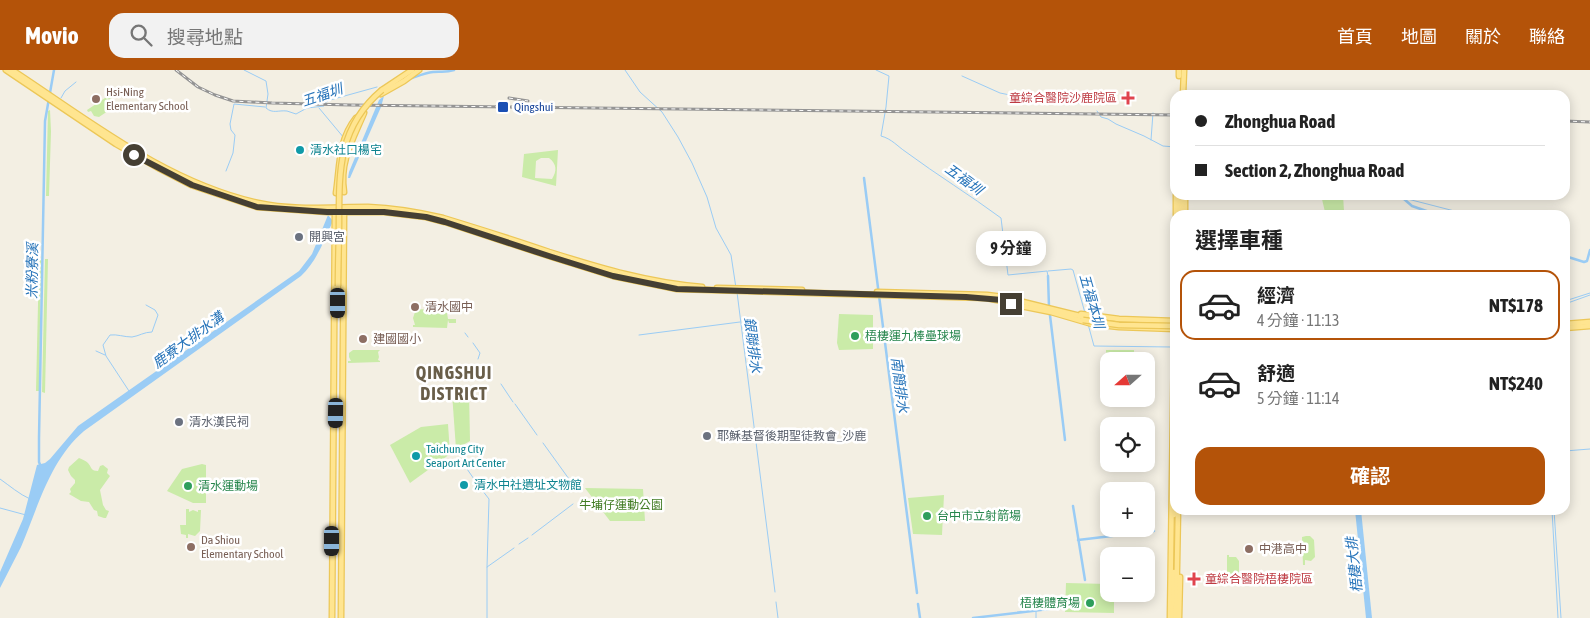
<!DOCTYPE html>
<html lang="zh-TW">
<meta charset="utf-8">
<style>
:root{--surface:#fff;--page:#f2f2f2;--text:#222;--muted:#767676;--line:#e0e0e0;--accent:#b45309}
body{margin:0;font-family:"Asap Condensed","Noto Sans TC",sans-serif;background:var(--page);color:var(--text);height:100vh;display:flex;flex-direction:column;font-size:19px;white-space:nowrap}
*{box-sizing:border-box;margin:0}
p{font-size:16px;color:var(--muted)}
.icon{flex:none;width:28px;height:28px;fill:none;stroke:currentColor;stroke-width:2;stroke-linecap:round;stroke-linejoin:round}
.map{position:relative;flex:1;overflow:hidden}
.panel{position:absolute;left:1170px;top:140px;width:400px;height:305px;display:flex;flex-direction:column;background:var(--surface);border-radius:15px;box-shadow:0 2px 12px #0003}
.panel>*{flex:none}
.hud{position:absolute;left:1170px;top:20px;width:400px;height:110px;border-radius:15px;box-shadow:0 2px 12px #0003;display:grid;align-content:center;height:110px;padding:0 25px;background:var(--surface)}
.needle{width:32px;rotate:249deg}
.buttons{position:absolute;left:1100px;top:282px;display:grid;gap:10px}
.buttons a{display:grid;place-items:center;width:55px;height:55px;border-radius:10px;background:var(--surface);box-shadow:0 2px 12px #0003;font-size:25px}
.end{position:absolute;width:22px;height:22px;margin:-11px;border:6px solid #453f33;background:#fff;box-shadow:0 0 0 2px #fff}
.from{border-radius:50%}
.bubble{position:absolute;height:35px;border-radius:15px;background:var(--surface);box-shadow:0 2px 12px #0003;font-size:16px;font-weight:700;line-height:35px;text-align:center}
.car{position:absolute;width:15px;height:30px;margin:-15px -8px;border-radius:6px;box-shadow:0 0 4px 1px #0007;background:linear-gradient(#222 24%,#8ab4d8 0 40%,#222 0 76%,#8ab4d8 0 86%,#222 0)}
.hud b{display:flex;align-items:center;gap:18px;height:48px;font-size:19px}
.hud b+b{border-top:1px solid var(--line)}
.hud i{width:12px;height:12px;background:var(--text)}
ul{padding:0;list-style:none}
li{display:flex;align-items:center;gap:15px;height:70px;margin:0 10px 8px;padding:0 15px;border:2px solid transparent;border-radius:15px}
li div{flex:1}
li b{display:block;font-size:19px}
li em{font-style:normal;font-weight:700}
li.current{border-color:var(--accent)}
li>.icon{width:45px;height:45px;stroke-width:1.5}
h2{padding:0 25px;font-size:22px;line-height:60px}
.primary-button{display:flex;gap:10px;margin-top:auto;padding:10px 25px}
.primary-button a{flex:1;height:58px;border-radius:15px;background:var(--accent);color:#fff;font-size:20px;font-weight:700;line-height:58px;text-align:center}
header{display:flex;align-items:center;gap:30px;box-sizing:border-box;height:70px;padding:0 25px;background:var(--accent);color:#fff}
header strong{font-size:24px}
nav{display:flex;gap:28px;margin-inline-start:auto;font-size:18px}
.search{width:350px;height:45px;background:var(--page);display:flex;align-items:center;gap:12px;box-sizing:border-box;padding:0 18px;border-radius:15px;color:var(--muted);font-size:19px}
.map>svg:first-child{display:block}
.green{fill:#caeba8;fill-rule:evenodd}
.water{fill:#9accf5}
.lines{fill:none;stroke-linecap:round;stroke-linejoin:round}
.stream{stroke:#9accf5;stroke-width:1}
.canal{stroke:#9accf5;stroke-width:2.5}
.primary-casing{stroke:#ecc758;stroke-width:7}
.primary{stroke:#ffe590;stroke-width:4.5}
.rail-casing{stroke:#949494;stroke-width:3}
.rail{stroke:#fff;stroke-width:1;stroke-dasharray:4;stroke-linecap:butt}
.primary-bridge-casing{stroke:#ecc758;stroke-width:7;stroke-linecap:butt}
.primary-bridge{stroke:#ffe590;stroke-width:4.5}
.route{stroke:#453f33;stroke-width:6}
.health-dot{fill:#e0444e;stroke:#fff;stroke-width:2}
.education-dot{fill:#8d6e63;stroke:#fff;stroke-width:2}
.transit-dot{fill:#1a4fb4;stroke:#fff;stroke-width:2}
.culture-dot{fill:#0f9aa8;stroke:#fff;stroke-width:2}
.worship-dot{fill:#6b7280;stroke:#fff;stroke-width:2}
.leisure-dot{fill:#2e9e5b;stroke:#fff;stroke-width:2}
.labels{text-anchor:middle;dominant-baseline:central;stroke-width:5;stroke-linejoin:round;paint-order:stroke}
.education-label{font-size:12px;fill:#785e54;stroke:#fff;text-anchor:start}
.health-label{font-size:12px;fill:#be3a42;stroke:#fff;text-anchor:end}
.transit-label{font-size:12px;fill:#164399;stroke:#fff;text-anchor:start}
.culture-label{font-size:12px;fill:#0d838f;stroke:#fff;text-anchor:start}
.worship-label{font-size:12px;fill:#5b616d;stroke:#fff;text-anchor:start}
.leisure-label{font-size:12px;fill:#27864d;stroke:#fff;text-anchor:start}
.park-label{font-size:12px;fill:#407b22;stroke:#fff}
.water-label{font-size:14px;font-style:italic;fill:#2573b9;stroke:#fff}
.district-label{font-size:18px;font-weight:bold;letter-spacing:1px;fill:#695e49;stroke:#fff}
</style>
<header>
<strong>Movio</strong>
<div class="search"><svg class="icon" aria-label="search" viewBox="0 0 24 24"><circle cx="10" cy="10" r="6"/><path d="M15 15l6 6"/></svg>搜尋地點</div>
<nav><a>首頁</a><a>地圖</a><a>關於</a><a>聯絡</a></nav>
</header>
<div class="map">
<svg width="1590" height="548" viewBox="0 0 1590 548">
<rect width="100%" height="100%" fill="#f3efe3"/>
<g class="green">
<polygon points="111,24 112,26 110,27 114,31 114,34 111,39 99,47 94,46 91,41 88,42 87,40"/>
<polygon points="50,40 51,61 49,126 46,126 48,41"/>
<path d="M558 80 556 116 522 107 524 84ZM541 88H549C557 94 557 101 552 109L535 108 536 91Z"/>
<polygon points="1321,125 1343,125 1344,141 1325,142"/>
<polygon points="45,189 48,189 45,323 42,322"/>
<polygon points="39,190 41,190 39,321 36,321"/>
<polygon points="413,239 444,240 447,243 448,249 456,249 456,253 449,253 448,250 447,258 413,257 413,255 415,255 413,248 415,242 413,242"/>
<polygon points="839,244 873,245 873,279 839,280 837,273"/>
<polygon points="353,280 380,280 378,282 379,287 378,290 380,291 380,292 348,293 348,291 351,291 349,287 349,283"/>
<polygon points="1106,280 1134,280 1134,291 1109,291 1109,294 1106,294"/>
<polygon points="469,321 470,371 456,379 452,323"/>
<polygon points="448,354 450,384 410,413 390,375 421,357"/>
<path d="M79 388C82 389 86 391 88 393 92 398 91 401 98 401L100 396 103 395 108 399 107 403 110 406 100 420 103 435 106 440 109 441 106 448H104L98 446 97 441 94 440 89 432 81 431 69 424 71 422 70 419 75 413V410L71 406 68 400 69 397Z"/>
<polygon points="202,394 206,395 206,433 193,433 167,421 182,399"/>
<polygon points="585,418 643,419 645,451 610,451"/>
<polygon points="944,425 942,465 913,464 908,428"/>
<polygon points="186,439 189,439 189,442 193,440 198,442 198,440 201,440 200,461 195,466 188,464 188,468 186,468 186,465 181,464 180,455 186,455"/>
<polygon points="1306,466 1310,466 1314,470 1315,487 1311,491 1305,490 1305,495 1303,495 1302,467"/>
<polygon points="1227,485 1229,485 1229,487 1236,487 1239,491 1239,508 1234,512 1229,511 1229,513 1227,513"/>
<polygon points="1066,513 1109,514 1109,524 1114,524 1114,543 1065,542"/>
</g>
<g class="water">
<polygon points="384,26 381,37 350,108 348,108 349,102 379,30"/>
<path d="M328 145 333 151C324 170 317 191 301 206L84 361C50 390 38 437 21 477 14 491 7 504 0 518V502L23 449 37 395 45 393 50 389 78 356 299 201 312 184Z"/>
<polygon points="1355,440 1361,440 1372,548 1366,548"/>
</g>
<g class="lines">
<g class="stream">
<path d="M244 0 266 11 268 24 266 38C273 44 278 40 287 41 290 42 293 43 296 44L307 38 324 36V33L330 30 377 17"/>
<polyline points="625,0 640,22 662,42 678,67 692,93 707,127 716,158 731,185 736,218"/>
<path d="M876 0 889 6 886 37 881 66C892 69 897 76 906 82 937 105 970 125 1001 148L1008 205 1047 201 1048 206"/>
<polyline points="962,6 1000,23 1030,29 1065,29 1082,34"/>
<polyline points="61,28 65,21 76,12"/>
<polyline points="319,38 344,68"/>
<polyline points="1097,41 1101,47 1108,49 1116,54 1144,66 1163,76 1175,77"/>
<polyline points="1151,70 1153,43"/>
<polyline points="352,76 361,84"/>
<polyline points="226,101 233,83 235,65 231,60 230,54 234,34 265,37"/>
<polyline points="1392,125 1470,145"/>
<polyline points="1048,201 1071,199 1073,200 1085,243"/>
<polyline points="737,222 775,522"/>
<polyline points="1565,231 1590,223"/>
<polyline points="1565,234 1590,225"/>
<polyline points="1088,254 1094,276 1172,277"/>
<polyline points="465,263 468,267"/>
<polyline points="639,265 740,252"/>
<polyline points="473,273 480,283 478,289"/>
<polyline points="96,281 105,285"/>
<polyline points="501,314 513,332"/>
<path d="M129 321 106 286 103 275 110 265C117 264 124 267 132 267 139 266 144 262 152 262L158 245 155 240 146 235"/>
<polyline points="515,334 537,365"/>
<polyline points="543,373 569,409"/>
<polyline points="1565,381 1590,379"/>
<polyline points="460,389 474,409"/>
<path d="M0 409C10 416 19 424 30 429"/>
<polyline points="475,411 489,429 487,497"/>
<polyline points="0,438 26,445"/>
<polyline points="1552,440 1558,548"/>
<polyline points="1554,440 1561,548"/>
<polyline points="532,465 573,434"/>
<polyline points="519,474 528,468"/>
<polyline points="776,532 778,548"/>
<polyline points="1036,541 1036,548"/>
<polyline points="487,548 487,497 514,478"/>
</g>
<g class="canal">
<path d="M412 8C418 6 425 3 433 2 441 1 445 3 454 0"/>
<polyline points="864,108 917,523"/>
<polyline points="1377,125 1404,129 1412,136 1438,145"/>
<polyline points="1565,186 1584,192 1587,191 1590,180"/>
<polyline points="1048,206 1049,237 1065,370"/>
<polyline points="41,397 39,392 39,368 45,51 54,0"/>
<polyline points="1073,436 1085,510"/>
<polyline points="1078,470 1154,461"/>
<polyline points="918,534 920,548"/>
<polyline points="973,548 1057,538"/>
</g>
<defs>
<g id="primary">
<polyline points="6,0 116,74 160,99 191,115 257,137 327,142 384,142 426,147 445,152 552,187 613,206 677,219 986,228 1002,231 1021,236 1051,242 1092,254 1119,257 1175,259"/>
<path d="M12 0C90 51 165 112 258 133 294 141 332 137 368 137 393 138 418 142 443 148 479 159 514 170 549 182 600 198 649 213 702 217"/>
<polyline points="1179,6 1179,0"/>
<polyline points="382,20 412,0"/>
<polyline points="381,24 404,11 419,0"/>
<polyline points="1183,25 1184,0"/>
<path d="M344 122C339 92 353 69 364 43"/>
<path d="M336 123C340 96 338 71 356 48"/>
<polyline points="1176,145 1176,125"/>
<polyline points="1179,145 1179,125"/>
<polyline points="1182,145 1182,125"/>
<polyline points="1185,145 1185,125"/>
<polyline points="717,218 802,220"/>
<polyline points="877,222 987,225 1003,227 1084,247"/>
<polyline points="1081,244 1119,249 1175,251"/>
<polyline points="1565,254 1590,252"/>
<polyline points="1565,258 1590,256"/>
<polyline points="1174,445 1175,408"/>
<polyline points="332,548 335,139"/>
<polyline points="341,548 344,139"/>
<polyline points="1170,548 1175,205"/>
<polyline points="1173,548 1174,502"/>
<polyline points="1176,548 1178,440"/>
<polyline points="1179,548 1180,507"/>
</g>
</defs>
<use href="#primary" class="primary-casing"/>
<use href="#primary" class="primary"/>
<defs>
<g id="rail">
<polyline points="176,0 198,17 215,25 233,31 272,33 350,35 1175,45"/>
<polyline points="509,28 528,31"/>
<polyline points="1565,51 1590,52"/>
</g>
</defs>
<use href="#rail" class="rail-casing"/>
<use href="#rail" class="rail"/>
<defs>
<g id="primary-bridge">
<path d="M338 216C338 194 339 172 339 150 339 99 339 56 382 20"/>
<polyline points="1083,250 1119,255 1175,256"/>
</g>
</defs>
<use href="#primary-bridge" class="primary-bridge-casing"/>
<use href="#primary-bridge" class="primary-bridge"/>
</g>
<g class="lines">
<polyline class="route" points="134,85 192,115 257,137 327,142 384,142 426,147 445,152 552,187 613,206 677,219 966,227 1002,230 1011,234"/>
</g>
<g class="health-dot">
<path d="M1125.5 20.5h5v5h5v5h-5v5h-5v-5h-5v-5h5z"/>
<path d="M1191.5 501.5h5v5h5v5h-5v5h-5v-5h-5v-5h5z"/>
</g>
<g class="education-dot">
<circle cx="96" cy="29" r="5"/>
<circle cx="415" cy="237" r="5"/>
<circle cx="363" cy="269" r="5"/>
<circle cx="191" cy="477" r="5"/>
<circle cx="1249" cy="479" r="5"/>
</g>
<rect class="transit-dot" x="497" y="31" width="12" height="12" rx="2.5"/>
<g class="culture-dot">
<circle cx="300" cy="80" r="5"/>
<circle cx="416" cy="386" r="5"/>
<circle cx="464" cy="415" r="5"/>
</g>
<g class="worship-dot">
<circle cx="299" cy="167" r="5"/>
<circle cx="179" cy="352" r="5"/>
<circle cx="707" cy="366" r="5"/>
</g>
<g class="leisure-dot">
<circle cx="855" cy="266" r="5"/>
<circle cx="188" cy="416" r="5"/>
<circle cx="927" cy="446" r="5"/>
<circle cx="1090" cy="533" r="5"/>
</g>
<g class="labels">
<g class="education-label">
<text x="106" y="22">Hsi-Ning<tspan x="106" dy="14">Elementary School</tspan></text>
<text x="425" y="237">清水國中</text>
<text x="373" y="269">建國國小</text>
<text x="201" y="470">Da Shiou<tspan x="201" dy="14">Elementary School</tspan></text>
<text x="1259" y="479">中港高中</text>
</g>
<g class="health-label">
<text x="1117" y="28">童綜合醫院沙鹿院區</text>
<text x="1205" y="509" text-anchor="start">童綜合醫院梧棲院區</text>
</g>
<g class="transit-label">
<text x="514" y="37">Qingshui</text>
</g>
<g class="culture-label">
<text x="310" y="80">清水社口楊宅</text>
<text x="426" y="379">Taichung City<tspan x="426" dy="14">Seaport Art Center</tspan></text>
<text x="474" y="415">清水中社遺址文物館</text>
</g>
<g class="worship-label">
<text x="309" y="167">開興宮</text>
<text x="189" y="352">清水漢民祠</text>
<text x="717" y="366">耶穌基督後期聖徒教會_沙鹿</text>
</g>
<g class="leisure-label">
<text x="865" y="266">梧棲運九棒壘球場</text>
<text x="198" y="416">清水運動場</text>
<text x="937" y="446">台中市立射箭場</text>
<text x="1080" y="533" text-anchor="end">梧棲體育場</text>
</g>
<g class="park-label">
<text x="621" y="435">牛埔仔運動公園</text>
</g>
<g class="water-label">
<text transform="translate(322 25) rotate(-19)">五福圳</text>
<text transform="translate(964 109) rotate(36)">五福圳</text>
<text transform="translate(32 201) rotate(-89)">米粉寮溪</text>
<text transform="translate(1092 231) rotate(74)">五福本圳</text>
<text transform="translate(188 270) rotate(-36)">鹿寮大排水溝</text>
<text transform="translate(753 275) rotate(83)">銀聯排水</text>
<text transform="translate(900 315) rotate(83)">南簡排水</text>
<text transform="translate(1354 495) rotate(-96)">梧棲大排</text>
</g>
<g class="district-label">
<text x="454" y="302">QINGSHUI<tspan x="454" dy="21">DISTRICT</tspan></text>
</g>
</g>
</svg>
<div class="buttons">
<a><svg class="needle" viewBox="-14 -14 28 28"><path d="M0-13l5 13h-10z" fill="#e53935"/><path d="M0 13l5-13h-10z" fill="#767676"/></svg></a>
<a><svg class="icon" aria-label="locate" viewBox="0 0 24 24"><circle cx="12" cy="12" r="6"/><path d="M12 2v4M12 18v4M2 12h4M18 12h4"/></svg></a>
<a>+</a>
<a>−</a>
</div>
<i class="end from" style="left:134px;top:85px"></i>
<i class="end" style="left:1011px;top:234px"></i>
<div class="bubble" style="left:976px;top:161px;width:70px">9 分鐘</div>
<i class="car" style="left:338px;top:233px;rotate:180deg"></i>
<i class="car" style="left:336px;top:343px;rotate:181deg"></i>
<i class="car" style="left:332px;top:471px;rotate:180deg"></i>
<div class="hud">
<b><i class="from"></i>Zhonghua Road</b>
<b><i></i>Section 2, Zhonghua Road</b>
</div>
<section class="panel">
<h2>選擇車種</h2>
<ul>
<li class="current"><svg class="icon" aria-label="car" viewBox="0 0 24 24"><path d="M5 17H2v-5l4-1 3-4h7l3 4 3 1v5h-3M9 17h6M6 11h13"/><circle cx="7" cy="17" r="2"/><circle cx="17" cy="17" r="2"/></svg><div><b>經濟</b><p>4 分鐘 · 11:13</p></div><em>NT$178</em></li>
<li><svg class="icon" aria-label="car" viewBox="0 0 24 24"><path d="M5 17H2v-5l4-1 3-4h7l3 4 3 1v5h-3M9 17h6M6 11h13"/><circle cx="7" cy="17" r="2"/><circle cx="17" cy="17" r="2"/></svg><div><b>舒適</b><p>5 分鐘 · 11:14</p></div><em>NT$240</em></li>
</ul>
<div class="primary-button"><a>確認</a></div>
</section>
</div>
